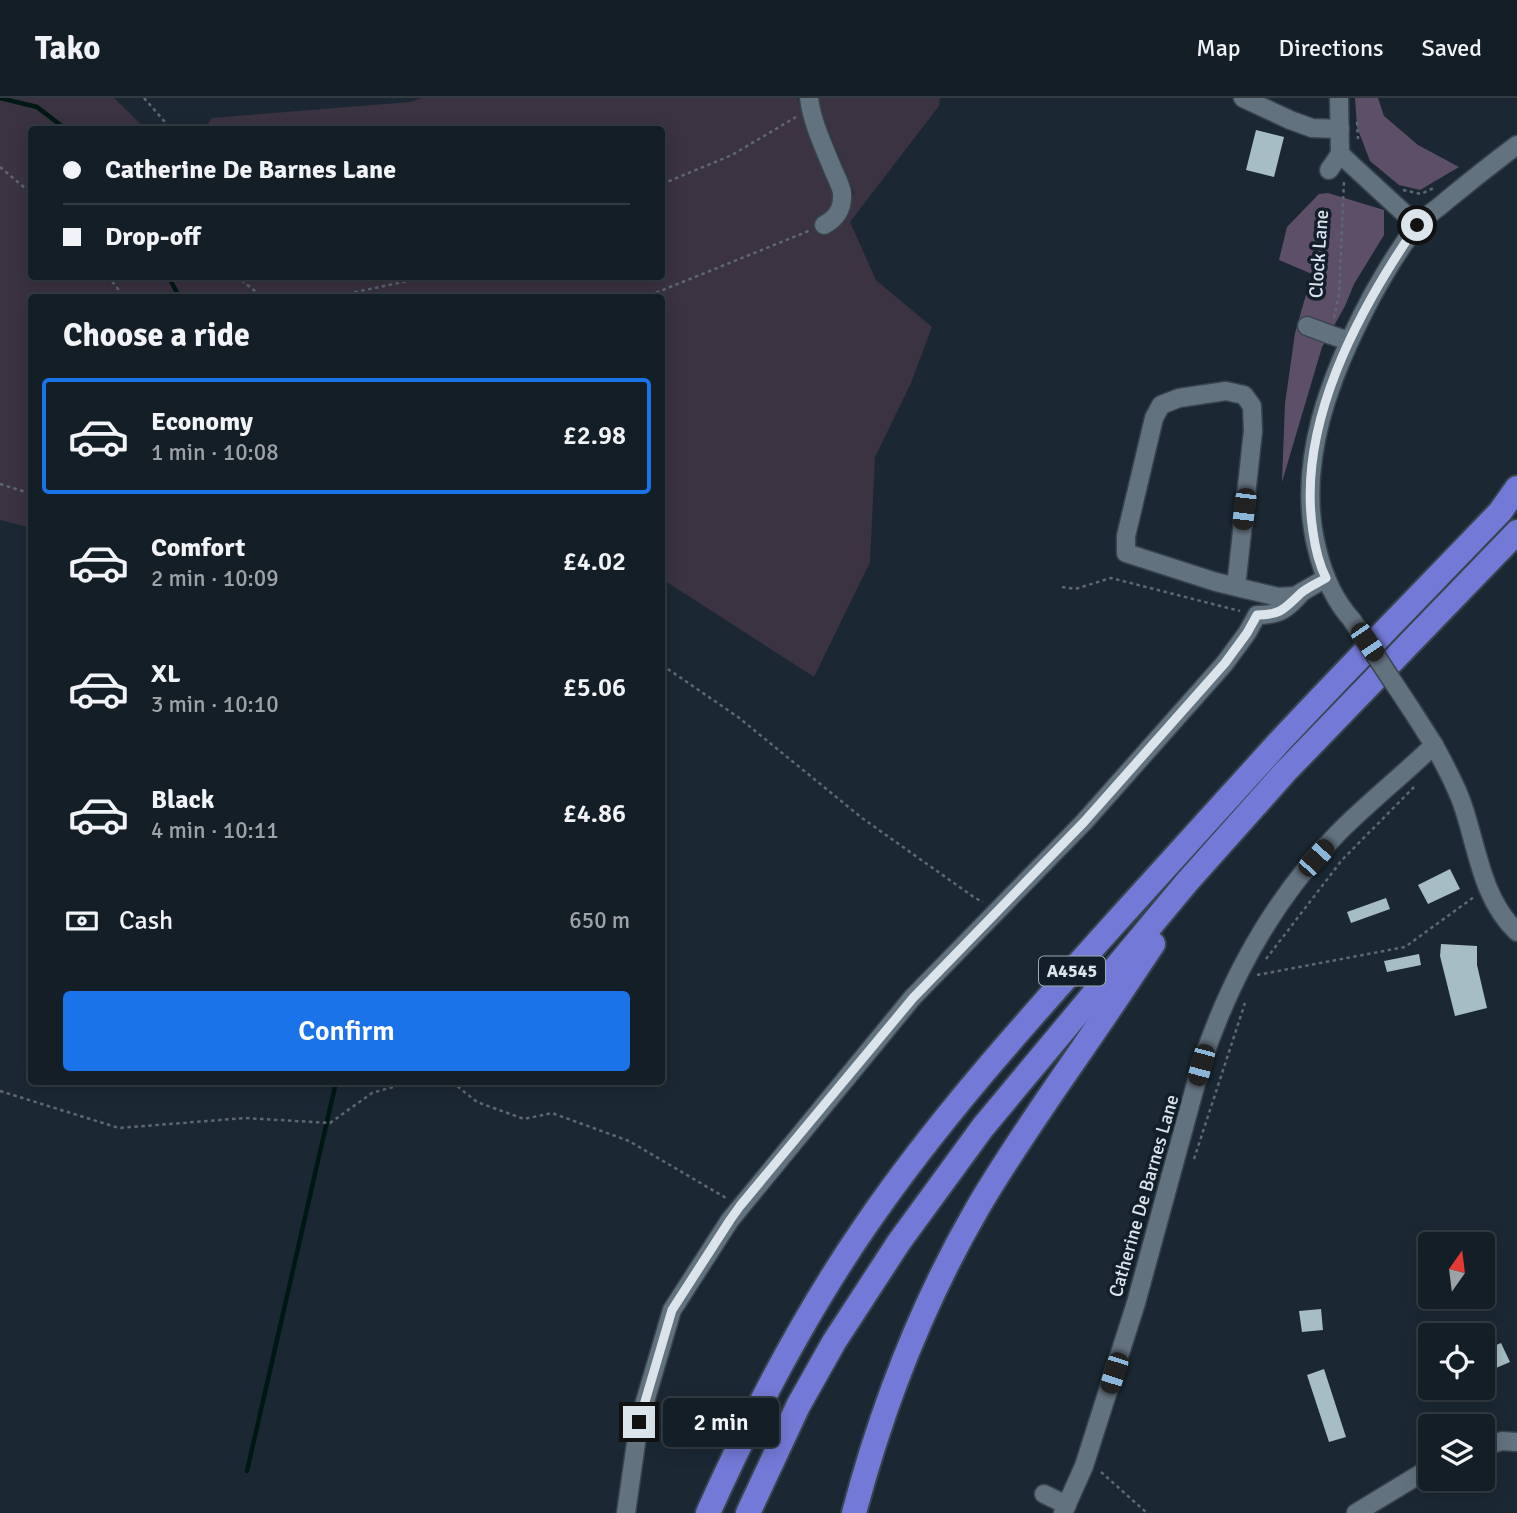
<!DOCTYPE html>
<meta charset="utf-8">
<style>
:root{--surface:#141e26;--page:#1d272e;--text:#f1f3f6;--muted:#9da2a7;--line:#333c43;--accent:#1a73e8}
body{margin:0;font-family:Signika,sans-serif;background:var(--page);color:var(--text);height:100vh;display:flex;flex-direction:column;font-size:26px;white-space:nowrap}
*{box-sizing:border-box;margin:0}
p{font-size:23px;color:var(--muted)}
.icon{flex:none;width:38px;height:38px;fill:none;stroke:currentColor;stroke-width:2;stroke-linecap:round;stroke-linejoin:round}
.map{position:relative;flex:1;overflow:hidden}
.sheet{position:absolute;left:28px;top:196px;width:637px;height:791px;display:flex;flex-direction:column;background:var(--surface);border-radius:7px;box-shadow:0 4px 18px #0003,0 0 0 2px var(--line)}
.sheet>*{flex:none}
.top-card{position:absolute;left:28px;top:28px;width:637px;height:154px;border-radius:7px;box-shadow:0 4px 18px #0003,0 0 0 2px var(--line);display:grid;align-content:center;height:154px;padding:0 35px;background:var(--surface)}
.needle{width:46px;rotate:14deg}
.controls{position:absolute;left:1418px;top:1134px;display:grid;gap:14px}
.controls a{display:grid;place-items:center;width:77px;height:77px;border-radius:7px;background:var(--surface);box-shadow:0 4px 18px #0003,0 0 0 2px var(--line);font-size:35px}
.end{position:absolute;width:32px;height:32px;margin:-16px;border:9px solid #dbe4eb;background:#111;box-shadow:0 0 0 4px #111}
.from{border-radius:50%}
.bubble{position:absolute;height:49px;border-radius:7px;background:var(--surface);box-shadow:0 4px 18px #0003,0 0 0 2px var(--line);font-size:23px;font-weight:600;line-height:49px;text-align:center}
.car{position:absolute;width:21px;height:42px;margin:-21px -10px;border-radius:9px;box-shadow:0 0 5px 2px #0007;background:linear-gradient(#222 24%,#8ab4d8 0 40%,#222 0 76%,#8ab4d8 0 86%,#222 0)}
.top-card b{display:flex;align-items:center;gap:24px;height:66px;font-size:26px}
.top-card b+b{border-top:2px solid var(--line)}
.top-card i{width:18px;height:18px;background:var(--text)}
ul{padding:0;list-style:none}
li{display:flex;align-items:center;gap:21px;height:116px;margin:0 14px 10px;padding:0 21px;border:4px solid transparent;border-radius:7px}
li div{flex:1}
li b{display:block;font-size:26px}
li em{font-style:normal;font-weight:600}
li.active{border-color:var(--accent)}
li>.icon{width:63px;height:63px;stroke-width:1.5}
h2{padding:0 35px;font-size:32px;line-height:84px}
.pay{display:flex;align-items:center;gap:18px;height:77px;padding:0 35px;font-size:26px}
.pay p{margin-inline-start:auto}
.primary-button{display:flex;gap:14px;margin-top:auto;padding:14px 35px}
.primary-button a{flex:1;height:80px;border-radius:7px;background:var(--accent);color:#fff;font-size:28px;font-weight:600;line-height:80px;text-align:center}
header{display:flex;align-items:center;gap:42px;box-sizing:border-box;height:98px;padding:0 35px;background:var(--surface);border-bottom:2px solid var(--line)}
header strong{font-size:33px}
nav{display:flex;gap:38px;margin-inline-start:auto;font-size:24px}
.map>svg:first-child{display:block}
.green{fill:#3b3242}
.forest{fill:#5e4f68}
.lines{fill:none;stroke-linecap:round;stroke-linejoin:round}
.stream{stroke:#001814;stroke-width:4.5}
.building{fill:#a5bdc3}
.minor-casing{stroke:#38444d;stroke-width:21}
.highway-casing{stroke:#38444d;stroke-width:28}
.path{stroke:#5d6872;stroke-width:2.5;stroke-dasharray:3.5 3.5;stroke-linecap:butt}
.minor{stroke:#63727f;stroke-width:18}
.highway{stroke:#7379d6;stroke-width:24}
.minor-bridge-casing{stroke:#38444d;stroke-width:21;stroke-linecap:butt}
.minor-bridge{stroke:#63727f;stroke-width:18}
.route{stroke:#dbe4eb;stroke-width:9}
.labels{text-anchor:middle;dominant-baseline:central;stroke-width:7;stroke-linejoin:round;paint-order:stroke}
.shield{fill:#121e29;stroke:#9fa9b1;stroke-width:2}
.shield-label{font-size:18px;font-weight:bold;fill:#dbe4eb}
.street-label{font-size:19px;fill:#dbe4eb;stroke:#121e29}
</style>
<header>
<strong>Tako</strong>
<nav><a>Map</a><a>Directions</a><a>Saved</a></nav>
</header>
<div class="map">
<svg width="1517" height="1415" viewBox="0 0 1517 1415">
<rect width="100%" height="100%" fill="#1b2833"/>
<polygon class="green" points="0,0 114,0 146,31 32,32 32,178 662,178 662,32 204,31 212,20 410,4 421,0 797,0 846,115 854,95 819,9 819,0 940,0 939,8 850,124 876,182 932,229 911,285 875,359 870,464 814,579 662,481 662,200 32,200 31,430 0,422"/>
<g class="forest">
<polygon points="1355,0 1378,0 1384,18 1418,47 1459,69 1420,92 1399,87 1370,63 1357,29"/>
<polygon points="1328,95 1384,112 1384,137 1354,186 1345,208 1322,249 1282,384 1285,306 1295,235 1312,176 1279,162 1287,129 1319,96"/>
</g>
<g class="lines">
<g class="stream">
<polyline points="0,0 37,9 67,32"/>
<polyline points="168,178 180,200"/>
<polyline points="247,1373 336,984"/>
</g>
</g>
<g class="building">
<polygon points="1256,32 1284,39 1274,79 1246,72"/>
<polygon points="1450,771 1460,791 1428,806 1418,787"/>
<polygon points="1386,800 1390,811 1351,825 1347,814"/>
<polygon points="1441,846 1477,848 1477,867 1487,910 1455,918 1440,858"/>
<polygon points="1419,856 1421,867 1387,874 1384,863"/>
<polygon points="1321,1211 1323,1232 1302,1234 1299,1213"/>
<polygon points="1501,1245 1510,1264 1482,1276 1482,1253"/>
<polygon points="1324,1271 1346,1339 1329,1344 1307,1277"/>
</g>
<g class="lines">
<defs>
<g id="minor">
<path d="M809 0C812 24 823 47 832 69 835 77 841 87 842 95 843 111 837 120 824 127"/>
<polyline points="1243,0 1290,22 1312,30 1340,31"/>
<polyline points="1339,0 1340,56 1417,127"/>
<polyline points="1329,72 1340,56"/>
<polyline points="1307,228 1331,237 1349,243"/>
<polyline points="1236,489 1253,333 1252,308 1244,297 1226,293 1179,300 1161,307 1154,320 1126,438 1126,455 1216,484 1278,499 1295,498 1326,480"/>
<path d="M1352 522C1334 502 1323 476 1317 451 1295 364 1331 275 1372 198 1382 180 1393 161 1405 144 1409 138 1413 131 1417 127 1426 118 1437 111 1446 103 1469 84 1493 65 1517 47"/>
<path d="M1434 647C1445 668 1457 688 1464 711 1478 754 1483 802 1517 834"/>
<polyline points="1482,1349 1502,1343 1517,1344"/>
<polyline points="1044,1396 1067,1407"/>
<path d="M626 1415 639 1324 672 1212 730 1122 913 899 1084 724 1225 565 1247 535 1257 517C1280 517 1287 511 1302 494"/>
<path d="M1063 1415 1084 1368 1136 1205 1201 967C1230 880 1275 799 1339 734 1370 703 1403 677 1434 647L1411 611"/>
<polyline points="1356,1415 1430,1370"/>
</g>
<g id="highway">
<path d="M708 1415C753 1315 804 1217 866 1127 940 1019 1029 921 1116 824 1171 763 1226 702 1281 642 1353 565 1427 490 1500 414L1517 390"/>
<polyline points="748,1415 798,1308 834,1244 899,1144 983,1029 1187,784 1285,674 1517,434"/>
<path d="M854 1415C882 1309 922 1206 977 1111 1002 1068 1030 1027 1058 986 1090 940 1122 893 1153 846"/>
</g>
</defs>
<use href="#minor" class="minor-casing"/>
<use href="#highway" class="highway-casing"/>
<g class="path">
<polyline points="144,0 172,32"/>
<polyline points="1357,24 1358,41"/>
<polyline points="0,69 32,96"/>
<polyline points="662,86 732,57 796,19"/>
<polyline points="1403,92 1421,96 1436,89"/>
<polyline points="108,178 118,191 122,200"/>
<polyline points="236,178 264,200"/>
<polyline points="327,200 432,178"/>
<polyline points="643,200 811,132"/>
<polyline points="1334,220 1339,197 1344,83"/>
<polyline points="0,386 32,396"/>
<polyline points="1062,489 1075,491 1111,480 1240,513"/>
<polyline points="662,567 738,619 862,720 975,800 983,804"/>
<polyline points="1266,861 1342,762 1414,689"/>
<polyline points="1257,877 1405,849 1474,799"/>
<polyline points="452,984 477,1004 524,1021 552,1015 629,1043 726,1100"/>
<polyline points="0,993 119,1030 245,1020 330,1025 372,995 410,984"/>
<polyline points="1194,1061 1245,905"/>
<polyline points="1101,1374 1147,1415"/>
</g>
<use href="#minor" class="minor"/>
<use href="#highway" class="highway"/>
<defs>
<polyline id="minor-bridge" points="1352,522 1411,611"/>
</defs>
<use href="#minor-bridge" class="minor-bridge-casing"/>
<use href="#minor-bridge" class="minor-bridge"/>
</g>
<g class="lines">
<path class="route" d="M639 1324 672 1212 730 1122 740 1108 913 900 1084 724 1225 565 1247 535 1257 517C1281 517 1284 511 1301 495 1308 489 1318 485 1326 480 1319 466 1315 449 1313 434 1296 327 1358 213 1417 127"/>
</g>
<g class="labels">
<rect class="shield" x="1039" y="858.5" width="66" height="29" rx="5"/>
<g class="shield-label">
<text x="1072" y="873">A4545</text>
</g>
<g class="street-label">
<text transform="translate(1319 156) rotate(-86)">Clock Lane</text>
<text transform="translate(1144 1098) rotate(-74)">Catherine De Barnes Lane</text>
</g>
</g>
</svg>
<div class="controls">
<a><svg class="needle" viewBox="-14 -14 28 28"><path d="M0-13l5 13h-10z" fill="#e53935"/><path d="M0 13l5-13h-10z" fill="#9da2a7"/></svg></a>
<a><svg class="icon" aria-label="locate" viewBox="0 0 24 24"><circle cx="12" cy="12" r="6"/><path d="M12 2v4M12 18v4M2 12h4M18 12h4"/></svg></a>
<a><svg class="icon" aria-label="layers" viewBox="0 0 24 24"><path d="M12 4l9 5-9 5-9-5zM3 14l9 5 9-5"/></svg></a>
</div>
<i class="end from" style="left:1417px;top:127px"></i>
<i class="end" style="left:639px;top:1324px"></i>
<div class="bubble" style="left:663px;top:1300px;width:116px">2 min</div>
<i class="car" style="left:1244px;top:411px;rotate:187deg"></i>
<i class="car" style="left:1367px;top:544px;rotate:146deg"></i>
<i class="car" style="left:1316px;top:760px;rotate:42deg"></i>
<i class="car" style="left:1201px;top:967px;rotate:195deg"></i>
<i class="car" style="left:1114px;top:1275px;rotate:198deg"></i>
<div class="top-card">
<b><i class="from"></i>Catherine De Barnes Lane</b>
<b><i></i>Drop-off</b>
</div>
<section class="sheet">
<h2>Choose a ride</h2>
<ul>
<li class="active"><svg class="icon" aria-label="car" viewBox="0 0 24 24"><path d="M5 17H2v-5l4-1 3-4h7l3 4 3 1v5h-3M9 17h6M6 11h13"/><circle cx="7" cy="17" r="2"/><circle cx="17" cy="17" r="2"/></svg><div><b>Economy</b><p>1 min · 10:08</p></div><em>£2.98</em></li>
<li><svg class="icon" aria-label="car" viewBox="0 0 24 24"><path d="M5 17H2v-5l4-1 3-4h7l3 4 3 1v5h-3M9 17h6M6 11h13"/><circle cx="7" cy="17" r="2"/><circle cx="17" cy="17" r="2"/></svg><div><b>Comfort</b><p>2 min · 10:09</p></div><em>£4.02</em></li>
<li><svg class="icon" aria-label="car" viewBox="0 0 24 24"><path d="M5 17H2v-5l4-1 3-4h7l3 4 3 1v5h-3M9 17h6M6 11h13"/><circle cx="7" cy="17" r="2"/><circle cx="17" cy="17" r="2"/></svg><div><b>XL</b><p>3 min · 10:10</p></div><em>£5.06</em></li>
<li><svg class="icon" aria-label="car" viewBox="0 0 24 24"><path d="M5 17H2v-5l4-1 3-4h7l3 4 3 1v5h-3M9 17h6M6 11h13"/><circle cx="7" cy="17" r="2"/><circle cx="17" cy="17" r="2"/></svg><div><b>Black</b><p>4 min · 10:11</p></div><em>£4.86</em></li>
</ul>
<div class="pay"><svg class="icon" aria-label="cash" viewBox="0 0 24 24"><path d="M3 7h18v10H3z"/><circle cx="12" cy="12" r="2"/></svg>Cash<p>650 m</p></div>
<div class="primary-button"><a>Confirm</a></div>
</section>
</div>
